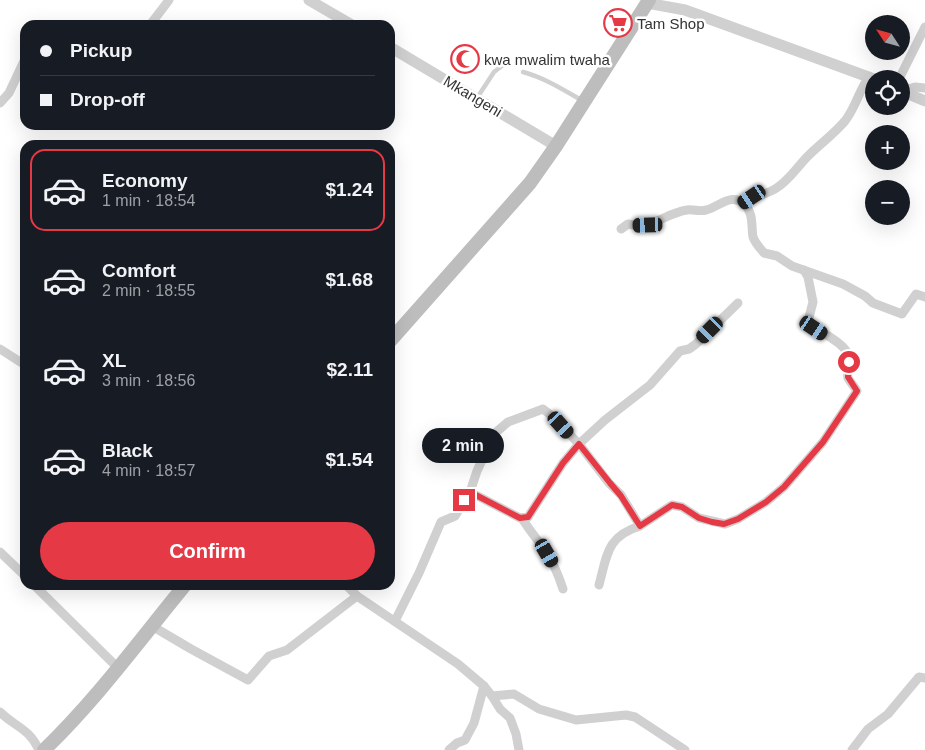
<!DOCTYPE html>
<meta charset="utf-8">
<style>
:root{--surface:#171b24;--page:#242831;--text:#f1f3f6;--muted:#9ea1a6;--line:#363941;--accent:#e63946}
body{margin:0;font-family:Helvetica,sans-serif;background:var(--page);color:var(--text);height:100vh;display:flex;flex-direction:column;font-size:19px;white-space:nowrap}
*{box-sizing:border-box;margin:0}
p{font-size:16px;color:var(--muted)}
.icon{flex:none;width:28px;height:28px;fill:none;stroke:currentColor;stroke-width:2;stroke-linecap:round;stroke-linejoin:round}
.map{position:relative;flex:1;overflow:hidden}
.drawer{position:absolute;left:20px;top:140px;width:375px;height:450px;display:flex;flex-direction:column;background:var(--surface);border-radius:15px;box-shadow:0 5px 20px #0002}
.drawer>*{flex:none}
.top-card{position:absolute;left:20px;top:20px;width:375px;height:110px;border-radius:15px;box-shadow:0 5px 20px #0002;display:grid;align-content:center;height:110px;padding:0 20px;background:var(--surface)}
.needle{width:32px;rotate:306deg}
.controls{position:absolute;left:865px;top:15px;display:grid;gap:10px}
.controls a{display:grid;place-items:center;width:45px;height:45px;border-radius:50%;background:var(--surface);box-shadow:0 5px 20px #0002;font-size:25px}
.end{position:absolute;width:22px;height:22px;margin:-11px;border:6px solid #e63946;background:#fff;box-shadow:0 0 0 2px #fff}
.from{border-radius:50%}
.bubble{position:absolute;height:35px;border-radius:18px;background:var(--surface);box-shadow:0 5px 20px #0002;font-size:16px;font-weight:700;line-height:35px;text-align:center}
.car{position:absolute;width:15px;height:30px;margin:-15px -8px;border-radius:6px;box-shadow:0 0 4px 1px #0007;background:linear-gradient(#222 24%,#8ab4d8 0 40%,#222 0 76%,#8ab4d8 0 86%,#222 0)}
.top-card b{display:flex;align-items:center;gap:18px;height:48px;font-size:19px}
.top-card b+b{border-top:1px solid var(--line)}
.top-card i{width:12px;height:12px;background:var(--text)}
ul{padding:9px 0 0;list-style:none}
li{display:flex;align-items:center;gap:15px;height:82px;margin:0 10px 8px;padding:0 10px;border:2px solid transparent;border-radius:15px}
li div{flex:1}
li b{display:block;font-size:19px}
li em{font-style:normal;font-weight:700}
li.current{border-color:var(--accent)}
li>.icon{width:45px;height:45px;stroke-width:1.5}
.cta{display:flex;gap:10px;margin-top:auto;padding:10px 20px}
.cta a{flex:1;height:58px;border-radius:30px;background:var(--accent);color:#fff;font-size:20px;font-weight:700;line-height:58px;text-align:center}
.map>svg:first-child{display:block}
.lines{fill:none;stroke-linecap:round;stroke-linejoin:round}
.service{stroke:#d0d0d0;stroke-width:4.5}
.minor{stroke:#d0d0d0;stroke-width:9}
.tertiary{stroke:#d0d0d0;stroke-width:11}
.secondary{stroke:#bdbdbd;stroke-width:14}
.route{stroke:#e63946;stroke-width:6}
.labels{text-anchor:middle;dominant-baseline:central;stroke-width:5;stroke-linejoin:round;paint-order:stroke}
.poi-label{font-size:15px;fill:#333;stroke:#fff;text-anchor:start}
.street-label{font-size:15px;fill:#333;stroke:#fff}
</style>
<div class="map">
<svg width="925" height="750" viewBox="0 0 925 750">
<rect width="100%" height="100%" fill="#fff"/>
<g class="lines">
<g class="service">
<path d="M523 72C545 78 564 90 583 101"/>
<polyline points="477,98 494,72 503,65"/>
</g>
<g class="minor">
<polyline points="150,25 169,0"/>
<polyline points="899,79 925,27"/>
<polyline points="902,91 915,87 925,88"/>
<polyline points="0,103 9,93 25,59"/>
<path d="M744 203C754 196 765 195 775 189 789 181 797 167 808 156 820 144 834 134 845 121 856 107 859 90 869 77"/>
<path d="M621 229 628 224C653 230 665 213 687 210 693 209 700 212 706 210 719 207 731 192 744 204 754 213 751 226 753 237 755 243 760 248 764 253L777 256 792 266 843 284 865 296 873 303 902 314 916 294 925 297"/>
<polyline points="0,349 25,365"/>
<polyline points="470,492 520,518 528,517 563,463 579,444 605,420 650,385 680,351 689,349 696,344 738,303"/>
<path d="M522 518C530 532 540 542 548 555 555 566 559 577 563 589"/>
<polyline points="0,552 25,576"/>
<polyline points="34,585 117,667"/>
<polyline points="346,585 357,596 458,664 484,686 492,696 514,694 539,709 576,720 626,715 635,717 685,750"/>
<path d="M599 585C607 555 607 536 640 526"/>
<path d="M395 621 419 573 441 522 455 516 470 492 477 471 494 434 508 422 543 409 552 416 579 444 609 483 621 495 640 526 672 505 682 507 699 518 725 524 738 519 766 502 784 487 823 442 857 391C855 387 850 382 848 378 846 370 851 362 848 354 841 340 819 333 808 321L813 302 808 277 804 270"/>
<polyline points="152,626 191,649 248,680 269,656 287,650 357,596"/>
<polyline points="492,696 500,709 510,718 516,734 519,750"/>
<path d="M0 712C15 727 29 728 39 750"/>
<polyline points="449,750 457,743 465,740 474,723 484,686"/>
<polyline points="852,750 868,729 888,714 919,677 925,678"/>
</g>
<g class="tertiary">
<polyline points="309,0 352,25"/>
<polyline points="647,3 685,10 874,79"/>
<polyline points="390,47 556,146"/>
<polyline points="901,91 925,101"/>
</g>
<g class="secondary">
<polyline points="390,341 530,183 556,146 649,0"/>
<path d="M44 750C96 700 139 641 185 585"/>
</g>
</g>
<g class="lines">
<polyline class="route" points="464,500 470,492 520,518 528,517 563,463 579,444 610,483 621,496 640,526 672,505 682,507 699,518 712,522 724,524 738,519 766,502 784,487 823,442 857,391 848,377 849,362"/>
</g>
<defs>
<symbol id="supermarket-ring" viewBox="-11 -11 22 22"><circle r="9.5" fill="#fff" stroke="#e63946" stroke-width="1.5"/><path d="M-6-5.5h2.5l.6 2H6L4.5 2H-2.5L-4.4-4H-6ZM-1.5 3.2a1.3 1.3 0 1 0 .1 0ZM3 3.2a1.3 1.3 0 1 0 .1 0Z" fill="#e63946"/></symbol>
<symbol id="mosque-ring" viewBox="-11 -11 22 22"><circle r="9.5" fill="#fff" stroke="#e63946" stroke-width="1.5"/><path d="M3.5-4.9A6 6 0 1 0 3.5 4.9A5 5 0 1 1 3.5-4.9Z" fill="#e63946"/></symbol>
</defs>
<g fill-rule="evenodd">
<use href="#supermarket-ring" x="602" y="7" width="32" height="32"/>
<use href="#mosque-ring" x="449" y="43" width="32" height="32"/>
</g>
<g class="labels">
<g class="poi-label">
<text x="637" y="23">Tam Shop</text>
<text x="484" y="59">kwa mwalim twaha</text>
</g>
<g class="street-label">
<text transform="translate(473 96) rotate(31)">Mkangeni</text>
</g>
</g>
</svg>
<div class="controls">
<a><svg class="needle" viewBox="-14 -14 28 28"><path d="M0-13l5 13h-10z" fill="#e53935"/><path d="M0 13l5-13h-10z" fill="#9ea1a6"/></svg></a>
<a><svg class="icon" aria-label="locate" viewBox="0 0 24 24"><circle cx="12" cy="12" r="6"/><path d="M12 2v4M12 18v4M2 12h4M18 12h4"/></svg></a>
<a>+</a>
<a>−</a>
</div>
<i class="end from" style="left:849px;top:362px"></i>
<i class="end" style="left:464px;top:500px"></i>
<div class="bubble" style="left:422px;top:428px;width:82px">2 min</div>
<i class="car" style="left:752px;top:197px;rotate:236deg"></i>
<i class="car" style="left:648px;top:225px;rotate:268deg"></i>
<i class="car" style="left:814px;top:328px;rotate:124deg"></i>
<i class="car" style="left:710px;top:330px;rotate:225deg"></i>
<i class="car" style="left:561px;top:425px;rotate:138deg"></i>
<i class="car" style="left:547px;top:553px;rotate:150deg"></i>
<div class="top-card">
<b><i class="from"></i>Pickup</b>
<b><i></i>Drop-off</b>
</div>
<section class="drawer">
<ul>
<li class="current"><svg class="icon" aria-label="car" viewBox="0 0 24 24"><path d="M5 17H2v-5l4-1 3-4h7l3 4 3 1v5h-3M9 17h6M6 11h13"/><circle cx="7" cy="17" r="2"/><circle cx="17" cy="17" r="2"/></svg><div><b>Economy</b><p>1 min · 18:54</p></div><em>$1.24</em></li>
<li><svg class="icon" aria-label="car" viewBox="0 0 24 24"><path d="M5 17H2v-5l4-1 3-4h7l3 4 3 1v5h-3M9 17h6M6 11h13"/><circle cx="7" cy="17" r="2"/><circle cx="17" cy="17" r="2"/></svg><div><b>Comfort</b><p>2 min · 18:55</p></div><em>$1.68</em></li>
<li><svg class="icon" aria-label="car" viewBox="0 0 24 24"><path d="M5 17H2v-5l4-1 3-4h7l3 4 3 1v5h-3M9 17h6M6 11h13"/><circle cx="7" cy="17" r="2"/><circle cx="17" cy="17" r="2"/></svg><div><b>XL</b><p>3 min · 18:56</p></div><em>$2.11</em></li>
<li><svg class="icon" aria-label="car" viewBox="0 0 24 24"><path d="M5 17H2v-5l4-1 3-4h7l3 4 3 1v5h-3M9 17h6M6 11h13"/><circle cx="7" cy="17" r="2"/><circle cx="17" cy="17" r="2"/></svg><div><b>Black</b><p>4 min · 18:57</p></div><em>$1.54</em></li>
</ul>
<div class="cta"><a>Confirm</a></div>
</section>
</div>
